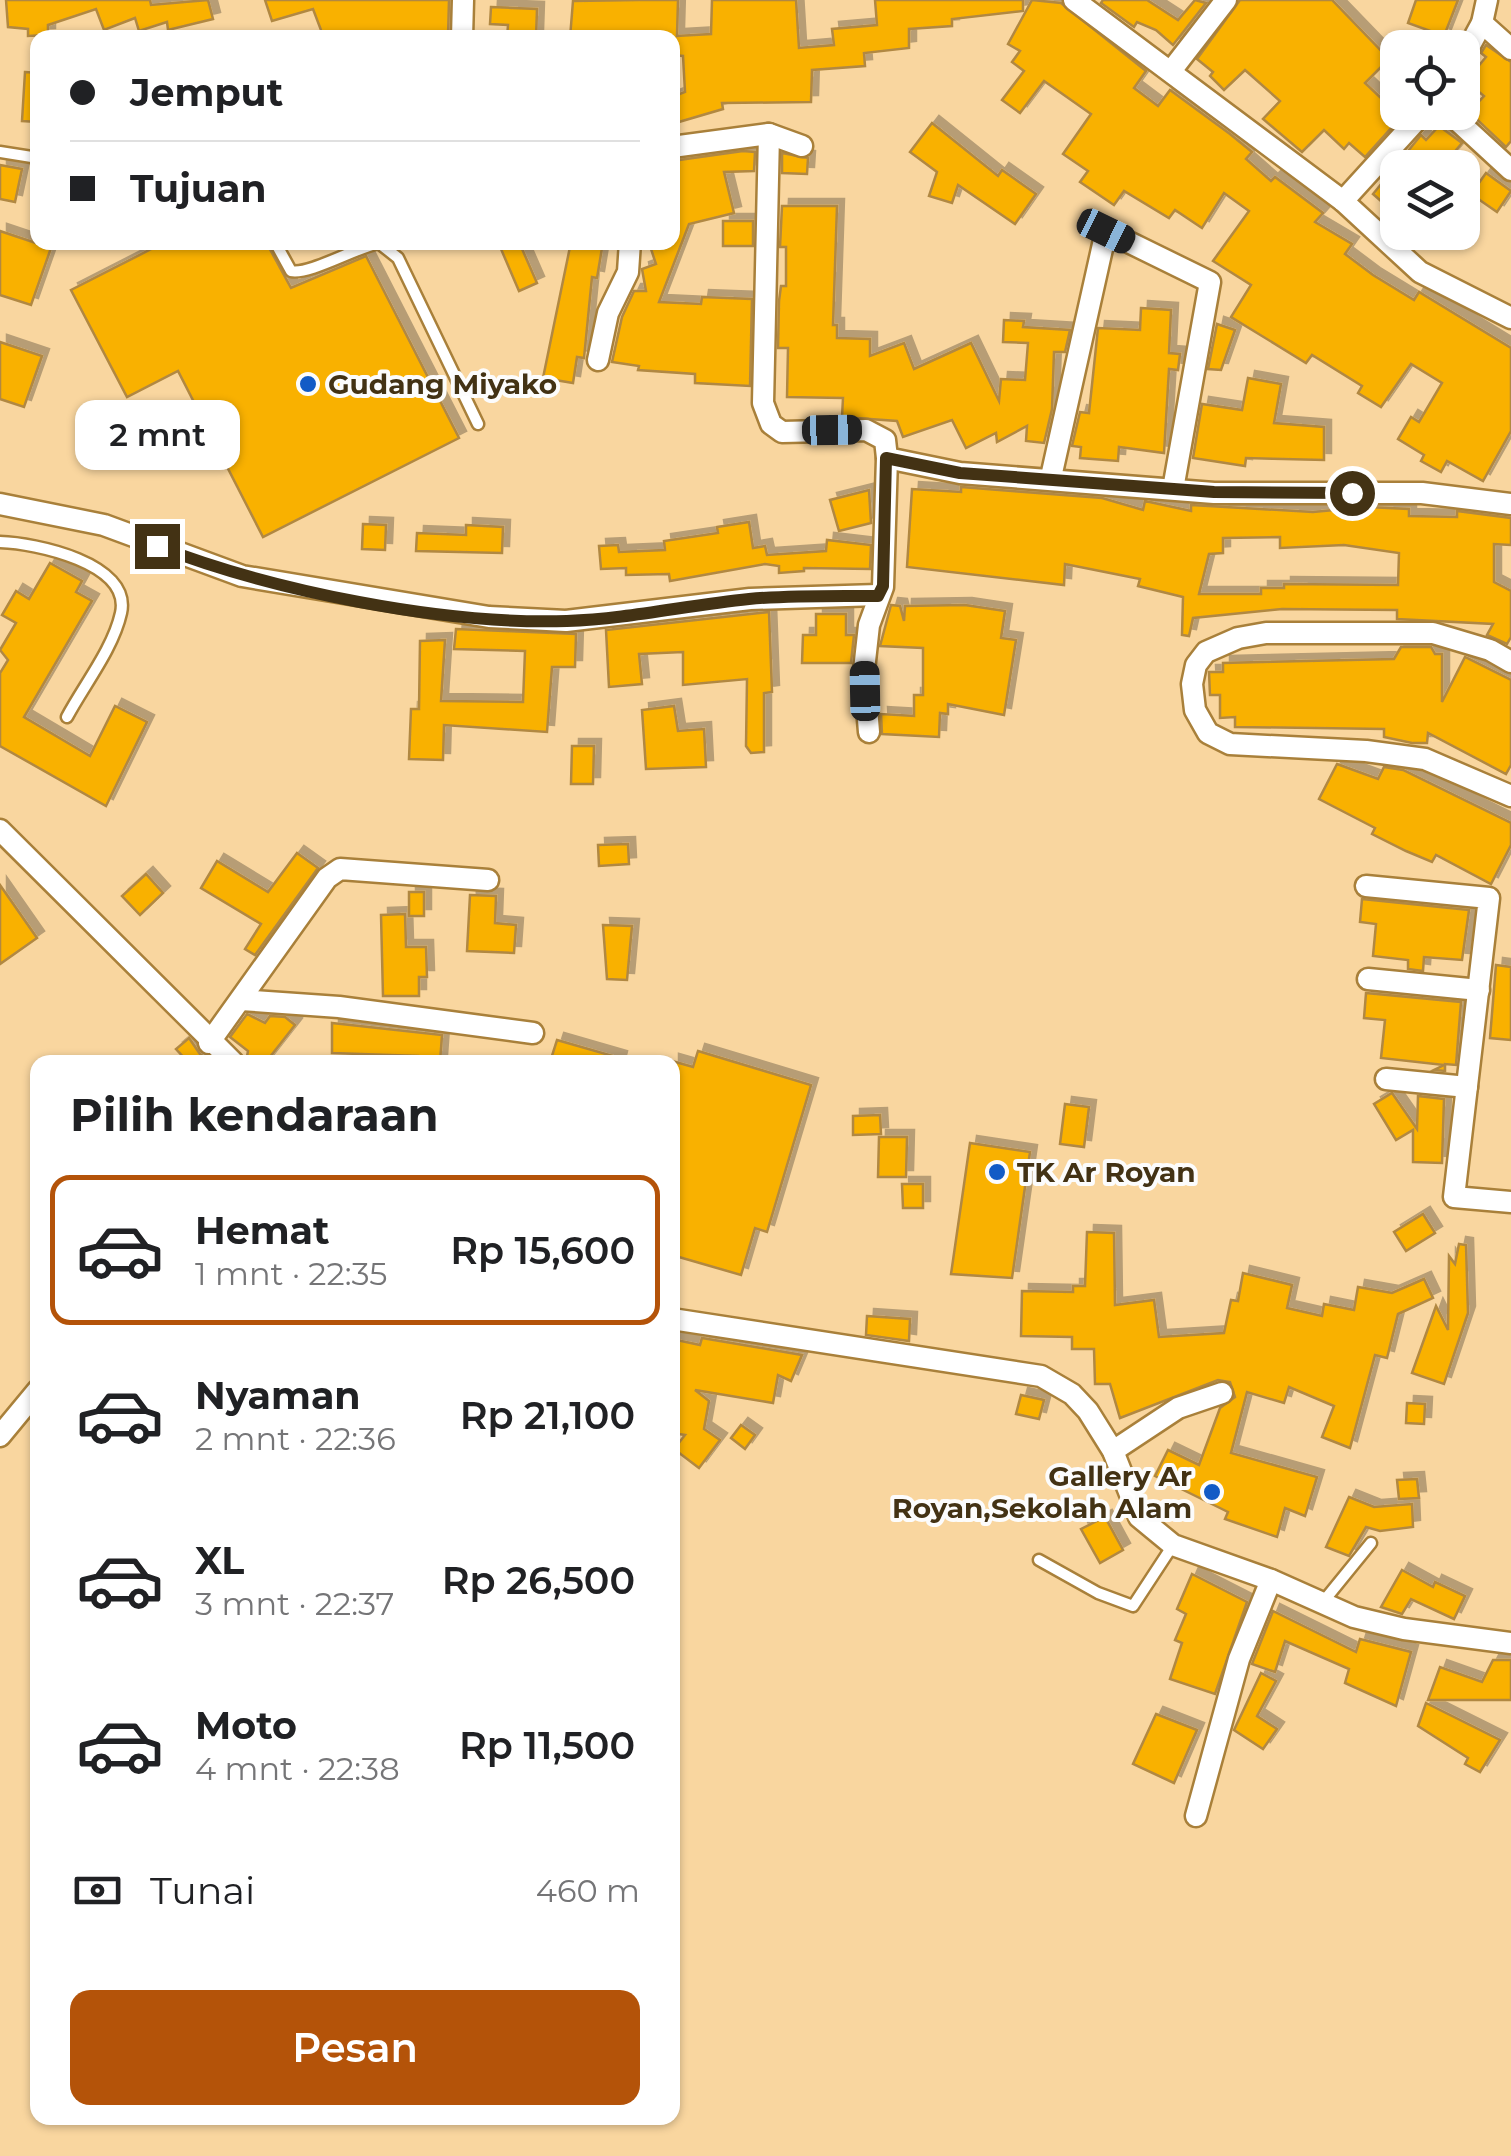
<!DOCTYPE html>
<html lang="id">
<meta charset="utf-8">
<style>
:root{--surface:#fff;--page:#f6f6f6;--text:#202124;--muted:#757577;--line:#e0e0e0;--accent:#b45309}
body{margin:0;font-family:Montserrat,sans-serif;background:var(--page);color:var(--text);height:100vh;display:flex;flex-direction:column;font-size:38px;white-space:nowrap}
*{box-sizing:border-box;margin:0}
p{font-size:32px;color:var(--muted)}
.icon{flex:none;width:55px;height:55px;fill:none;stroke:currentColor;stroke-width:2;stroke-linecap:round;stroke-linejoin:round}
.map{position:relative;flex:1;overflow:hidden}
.panel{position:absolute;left:30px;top:1055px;width:650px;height:1070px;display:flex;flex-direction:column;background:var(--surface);border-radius:20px;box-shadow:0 2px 8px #0004}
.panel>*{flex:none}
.top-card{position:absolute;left:30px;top:30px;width:650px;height:220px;border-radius:20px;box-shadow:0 2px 8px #0004;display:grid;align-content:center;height:220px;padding:0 40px;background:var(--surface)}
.controls{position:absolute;left:1380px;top:30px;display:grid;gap:20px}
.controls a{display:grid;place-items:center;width:100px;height:100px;border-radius:20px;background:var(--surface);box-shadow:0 2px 8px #0004;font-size:50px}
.end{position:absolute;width:45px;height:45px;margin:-22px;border:12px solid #433214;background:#fff;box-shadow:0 0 0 5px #fff}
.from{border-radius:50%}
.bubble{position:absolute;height:70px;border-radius:20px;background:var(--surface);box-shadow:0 2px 8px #0004;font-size:32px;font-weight:600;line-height:70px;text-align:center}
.car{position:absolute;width:30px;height:60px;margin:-30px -15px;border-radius:12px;box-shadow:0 0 8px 2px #0007;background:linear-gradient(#222 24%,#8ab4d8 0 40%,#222 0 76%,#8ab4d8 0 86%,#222 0)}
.top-card b{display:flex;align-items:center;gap:35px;height:95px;font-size:38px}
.top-card b+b{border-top:2px solid var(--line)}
.top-card i{width:25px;height:25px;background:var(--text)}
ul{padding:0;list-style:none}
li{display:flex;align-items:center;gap:30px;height:150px;margin:0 20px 15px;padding:0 20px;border:5px solid transparent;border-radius:20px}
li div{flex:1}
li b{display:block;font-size:38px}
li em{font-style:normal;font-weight:600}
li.selected{border-color:var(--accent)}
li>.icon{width:90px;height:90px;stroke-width:1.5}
h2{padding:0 40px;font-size:45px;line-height:120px}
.pay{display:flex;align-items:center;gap:25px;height:110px;padding:0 40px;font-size:38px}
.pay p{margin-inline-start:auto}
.action{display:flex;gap:20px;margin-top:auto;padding:20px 40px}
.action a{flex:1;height:115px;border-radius:20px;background:var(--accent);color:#fff;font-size:40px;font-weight:600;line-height:115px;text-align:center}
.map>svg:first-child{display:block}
.building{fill:#f9b102;stroke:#b18842;stroke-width:2.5;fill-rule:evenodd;filter:url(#shadow)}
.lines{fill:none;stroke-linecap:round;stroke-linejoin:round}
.lane-casing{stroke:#a9803a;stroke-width:15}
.street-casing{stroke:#a9803a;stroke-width:25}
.lane{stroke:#fff;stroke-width:10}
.street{stroke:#fff;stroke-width:20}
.route{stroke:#433214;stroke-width:12}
.poi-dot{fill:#125bc6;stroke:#fcfcfc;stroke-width:4}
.labels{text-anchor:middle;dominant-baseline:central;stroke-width:8;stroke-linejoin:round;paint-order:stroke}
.poi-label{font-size:28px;font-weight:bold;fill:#433214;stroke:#fcfcfc;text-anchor:start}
</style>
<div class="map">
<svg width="1511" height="2156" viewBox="0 0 1511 2156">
<defs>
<filter id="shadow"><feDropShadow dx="7" dy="-7" stdDeviation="0" flood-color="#0004"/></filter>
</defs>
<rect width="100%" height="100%" fill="#f9d69f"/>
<g class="building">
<polygon points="6,0 150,0 151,5 208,0 213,19 168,30 167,22 139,31 135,18 104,30 96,9 48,25 48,35 28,36 28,29 8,27"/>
<polygon points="265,0 449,0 448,37 324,38 313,9 272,21"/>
<polygon points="640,0 678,0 677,36 711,34 712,0 796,0 799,48 834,45 832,29 877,25 875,0 1023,0 1023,11 952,19 952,26 909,29 909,48 864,53 865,66 812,70 811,102 722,103 723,109 672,124 672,97 685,92 683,56 672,55 672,38 570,38 573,1"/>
<polygon points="1032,0 1061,3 1146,71 1134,88 1158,106 1170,90 1230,134 1252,152 1246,159 1271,181 1275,177 1323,213 1315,222 1352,244 1345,254 1373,275 1414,300 1419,292 1511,348 1511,431 1483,481 1447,461 1441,472 1421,461 1424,455 1398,439 1411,417 1419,422 1442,383 1411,364 1381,407 1358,393 1362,386 1312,355 1306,363 1231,317 1251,285 1213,261 1249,211 1224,193 1202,228 1175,210 1169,218 1124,191 1114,205 1080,182 1088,171 1063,154 1091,114 1044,81 1020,113 1002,100 1024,71 1012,62 1020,51 1008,44"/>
<polygon points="1103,0 1147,0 1178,20 1195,0 1206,3 1173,45 1156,30 1137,22 1134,27 1101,3"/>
<polygon points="1240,0 1332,0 1389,59 1365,83 1401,117 1365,157 1349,143 1344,149 1324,130 1302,152 1263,119 1280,101 1245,70 1224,90 1210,76 1213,72 1197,59"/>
<polygon points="1416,0 1458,0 1444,36 1408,23"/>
<polygon points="491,7 537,9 536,38 507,38 508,25 490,24"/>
<polygon points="1486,45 1511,62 1511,141 1506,147 1469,112 1484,96 1466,81 1486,57 1481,53"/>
<polygon points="25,72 38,73 38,122 22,121"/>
<polygon points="932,123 998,176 1002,170 1036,194 1015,224 958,185 952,203 929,196 937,172 910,152"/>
<polygon points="1439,126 1462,143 1441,168 1398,168 1398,216 1373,194 1421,135 1426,140"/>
<polygon points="743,151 755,152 754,171 724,172 734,213 689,224 659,302 701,304 702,297 752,299 750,386 695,383 695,374 638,370 639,366 612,362 622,317 634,291 646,291 642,269 656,264 650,246 672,242 672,161"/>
<polygon points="782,153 808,158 807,174 782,173"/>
<polygon points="0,165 22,169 15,202 0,199"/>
<polygon points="1486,173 1511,191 1497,212 1471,194"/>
<polygon points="782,206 837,206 833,325 837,325 837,338 870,339 870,356 904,343 914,369 971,343 999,401 1001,379 1025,380 1028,343 1003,342 1004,320 1024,321 1023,327 1070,330 1065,352 1054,352 1052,409 1044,443 1026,441 1027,426 997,442 996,433 966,448 952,420 903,437 897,421 842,417 843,398 787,397 788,348 778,348 779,301 781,286 786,286 786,247 780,247"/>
<rect x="723" y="221" width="30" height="25"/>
<polygon points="0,231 51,248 31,305 0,295"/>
<polygon points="165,242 266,242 291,288 366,256 459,438 263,537 178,371 127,397 71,290"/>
<polygon points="498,242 519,242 537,283 519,291"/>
<polygon points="571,242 603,242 597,278 592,277 584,358 577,357 573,383 543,378"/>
<polygon points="1141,308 1171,310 1169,353 1180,354 1178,370 1169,369 1164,453 1119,447 1118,461 1080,458 1081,447 1072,446 1080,412 1089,413 1098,328 1140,330"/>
<polygon points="1217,324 1235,330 1221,370 1208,369"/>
<polygon points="0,342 42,356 24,407 0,399"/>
<polygon points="1248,378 1281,384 1274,423 1324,427 1324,460 1246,458 1245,466 1193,458 1202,404 1242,410"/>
<path d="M961 487 1102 498 1143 510 1145 501 1191 511V505L1313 512 1367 507 1409 509V516L1457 517V511L1511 518V545L1494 544V582L1511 591V637L1507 644 1487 635 1493 624 1397 619V610L1282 609 1193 618 1189 636 1182 635 1183 597 1138 586 1140 579 1065 564 1064 585 907 567 912 489 961 492ZM1280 537V548L1344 545 1399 553 1398 585 1284 584V588H1261V594H1199L1209 554 1223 553V538Z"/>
<polygon points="869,490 871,523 839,531 830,500"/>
<polygon points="749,522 753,548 765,546 767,555 826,551 827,540 871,545 870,569 804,568 804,571 779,573 779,566 765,564 670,581 669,574 626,575 626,568 601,569 599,546 618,545 619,552 665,550 664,541 718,533 717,527"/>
<polygon points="363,524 386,525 385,550 362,549"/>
<polygon points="466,525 503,527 502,553 416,551 417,533 466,535"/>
<polygon points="50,563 82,581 76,592 92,601 24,717 90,756 115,706 147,722 106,806 0,746 0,673 8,660 0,650 16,623 2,615 16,591 29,599"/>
<polygon points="891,605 900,606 904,621 905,606 965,605 1005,611 1001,638 1016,640 1004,715 948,704 948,714 940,713 939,737 882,734 881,714 914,716 914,695 923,695 923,648 880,646"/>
<polygon points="769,612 772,692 764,693 764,752 751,753 746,746 747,679 683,685 683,652 639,654 642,684 609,687 606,630"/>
<polygon points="816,614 846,614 846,635 854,635 851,663 802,663 803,635 816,635"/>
<polygon points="456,629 576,634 575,667 552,667 547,732 444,725 443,760 409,759 411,709 419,709 420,641 445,640 441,701 523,702 525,651 454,649"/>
<polygon points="1401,647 1431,647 1435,654 1442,654 1442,702 1465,657 1511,680 1511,765 1506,774 1428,733 1427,743 1412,743 1384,737 1384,729 1235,727 1235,717 1220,718 1220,695 1210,695 1209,672 1223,672 1223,663 1394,659"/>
<polygon points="674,706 678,731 704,729 706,767 646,769 642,710"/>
<polygon points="572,746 594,746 593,784 571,784"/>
<polygon points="1337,764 1378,779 1384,767 1403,770 1511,823 1511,845 1491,884 1436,855 1432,862 1406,851 1372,834 1375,828 1319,799"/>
<polygon points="628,844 629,864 599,866 598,845"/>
<polygon points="297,853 318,868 255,955 245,949 261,924 201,888 217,861 268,892"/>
<polygon points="146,874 163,893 140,915 122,896"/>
<polygon points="0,885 37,938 0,964"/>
<rect x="409" y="892" width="15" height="24"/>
<polygon points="470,895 496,896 495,923 516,925 514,953 467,951"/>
<polygon points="1362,899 1469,910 1462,960 1424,957 1423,971 1408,969 1408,960 1373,956 1376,924 1360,922"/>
<polygon points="405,914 406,947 426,947 427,977 419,977 419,996 383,996 381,915"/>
<polygon points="603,925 632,926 627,980 607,979"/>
<polygon points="1496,965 1511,967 1511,1040 1490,1038"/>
<polygon points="1366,993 1461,1002 1456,1065 1445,1064 1445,1071 1434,1070 1444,1065 1381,1058 1385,1020 1364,1018"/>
<polygon points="247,1014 265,1023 270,1016 285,1017 295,1025 266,1062 246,1062 248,1051 230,1037"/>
<polygon points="332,1023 442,1035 440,1062 418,1062 418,1056 332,1053"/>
<polygon points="189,1038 200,1054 211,1062 188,1062 176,1049"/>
<polygon points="557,1040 620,1058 619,1062 550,1062"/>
<polygon points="698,1051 811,1085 767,1232 755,1228 741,1275 672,1255 672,1061 693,1067"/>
<polygon points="1392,1093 1417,1129 1418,1096 1444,1099 1442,1163 1413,1162 1413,1130 1396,1140 1374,1104"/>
<polygon points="1065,1104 1089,1107 1084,1147 1060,1144"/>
<polygon points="880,1115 881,1134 853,1135 853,1116"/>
<polygon points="879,1137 907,1137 906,1177 878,1177"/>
<polygon points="970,1143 1030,1152 1012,1278 951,1274"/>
<polygon points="902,1184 923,1184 923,1208 903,1208"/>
<polygon points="1423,1214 1435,1233 1406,1251 1394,1232"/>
<polygon points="1087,1232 1114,1233 1115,1305 1154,1300 1159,1337 1224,1333 1231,1300 1238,1301 1243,1273 1292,1285 1287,1308 1322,1316 1324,1304 1354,1310 1358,1287 1392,1293 1424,1279 1433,1298 1398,1314 1387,1358 1375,1355 1350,1448 1322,1437 1334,1406 1289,1387 1284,1403 1247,1392 1231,1453 1317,1477 1305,1516 1285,1508 1277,1537 1225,1519 1228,1512 1155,1476 1168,1450 1199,1465 1220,1408 1235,1397 1230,1382 1218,1380 1120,1418 1110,1384 1095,1384 1094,1349 1072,1349 1072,1337 1021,1336 1022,1291 1073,1292 1073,1286 1085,1286"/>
<polygon points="1459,1244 1466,1245 1468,1313 1444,1384 1412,1373 1436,1306 1448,1330 1449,1256 1455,1264"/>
<polygon points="867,1316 910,1319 909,1341 866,1335"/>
<polygon points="702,1338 802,1355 791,1381 778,1375 773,1403 695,1390 709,1401 704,1429 720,1440 699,1468 674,1449 685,1435 672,1433 678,1359 672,1357 672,1339 700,1345"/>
<polygon points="1021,1395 1044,1400 1039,1419 1016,1414"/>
<polygon points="1407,1403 1425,1404 1424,1424 1406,1423"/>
<polygon points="741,1425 755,1435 745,1449 731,1438"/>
<polygon points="1417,1479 1419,1498 1399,1499 1397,1480"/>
<polygon points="1349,1497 1374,1507 1412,1504 1413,1527 1380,1531 1366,1527 1349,1556 1326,1547"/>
<polygon points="1105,1517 1123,1550 1100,1563 1081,1529"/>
<polygon points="1402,1570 1433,1587 1435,1582 1465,1596 1454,1619 1411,1599 1402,1614 1381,1607"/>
<polygon points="1192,1574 1247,1602 1215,1694 1170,1679 1182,1643 1175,1640 1186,1614 1177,1609"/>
<polygon points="1273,1611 1356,1652 1360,1639 1411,1652 1396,1706 1345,1683 1349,1669 1285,1641 1275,1672 1252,1664"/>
<polygon points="1493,1660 1511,1660 1511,1700 1428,1700 1440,1667 1482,1682"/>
<polygon points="1261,1673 1276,1681 1257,1716 1277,1729 1263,1749 1234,1730"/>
<polygon points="1426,1703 1500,1740 1480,1772 1465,1764 1468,1758 1418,1726"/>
<polygon points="1156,1714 1197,1730 1174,1783 1133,1764"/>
</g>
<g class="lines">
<defs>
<g id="lane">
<polyline points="0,152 38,158"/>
<path d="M275 242 291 271C309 275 355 248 379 243L398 258 478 424"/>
<path d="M0 542C35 543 132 563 121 613 113 649 84 685 67 717"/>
<polyline points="1039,1560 1098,1593 1133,1606 1173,1545"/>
<polyline points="1323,1602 1371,1543"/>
</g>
<g id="street">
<polyline points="1074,0 1343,201 1420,272 1511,318"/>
<polyline points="1482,23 1511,49"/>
<polyline points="462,38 463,0"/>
<polyline points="1462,60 1482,23 1487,0"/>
<polyline points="1171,71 1226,0"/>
<polyline points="1448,112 1511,170"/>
<polyline points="769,134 802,146"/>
<polyline points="672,147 769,134 763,403 771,424 782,432 866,430 885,440 887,458 960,473 1214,493 1422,493 1511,504"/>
<polyline points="1343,201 1424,112"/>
<polyline points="598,360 608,313 628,272 630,242"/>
<polyline points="1051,477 1106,231 1210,282 1173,489"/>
<polyline points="0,504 104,525 242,576 489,617 566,621 750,599 878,595"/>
<polyline points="1511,662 1490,650 1433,633 1266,633 1238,638 1206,652 1196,665 1192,684 1195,710 1208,733 1230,744 1366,751 1425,759 1511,796"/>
<polyline points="869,732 864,670 869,625 883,587 887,458"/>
<polyline points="0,830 233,1062"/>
<polyline points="1366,886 1489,898 1454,1197 1511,1202"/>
<polyline points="1368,979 1479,990"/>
<polyline points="241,1000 339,1007 533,1033"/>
<polyline points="209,1043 327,878 340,869 488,880"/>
<polyline points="1386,1079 1467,1087"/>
<polyline points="672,1319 1041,1376 1072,1394 1088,1411 1113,1451 1139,1517 1173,1545 1271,1580 1354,1617 1404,1629 1511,1643"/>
<polyline points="0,1436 38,1390"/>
<polyline points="1113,1451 1178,1408 1222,1393"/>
<polyline points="1196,1816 1239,1659 1271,1580"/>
</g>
</defs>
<use href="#lane" class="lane-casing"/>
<use href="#street" class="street-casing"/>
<use href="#lane" class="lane"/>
<use href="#street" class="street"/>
</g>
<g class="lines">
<path class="route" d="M157 546C273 591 442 625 567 621 628 619 688 605 749 599 791 595 835 596 878 596L883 586 886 458 960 473 1214 492 1352 493"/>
</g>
<g class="poi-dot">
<circle cx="308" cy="384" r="10"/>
<circle cx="997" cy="1172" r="10"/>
<circle cx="1212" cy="1492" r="10"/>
</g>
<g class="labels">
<g class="poi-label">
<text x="328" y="384">Gudang Miyako</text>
<text x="1017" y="1172">TK Ar Royan</text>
<text x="1192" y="1476" text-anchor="end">Gallery Ar<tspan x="1192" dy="32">Royan,Sekolah Alam</tspan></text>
</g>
</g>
</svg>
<div class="controls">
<a><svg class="icon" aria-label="locate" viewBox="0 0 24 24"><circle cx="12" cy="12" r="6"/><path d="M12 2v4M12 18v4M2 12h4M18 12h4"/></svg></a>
<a><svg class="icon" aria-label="layers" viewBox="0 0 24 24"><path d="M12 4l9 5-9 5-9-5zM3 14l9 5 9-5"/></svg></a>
</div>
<i class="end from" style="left:1352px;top:493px"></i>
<i class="end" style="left:157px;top:546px"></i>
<div class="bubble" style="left:75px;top:400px;width:165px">2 mnt</div>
<i class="car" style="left:1106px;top:231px;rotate:116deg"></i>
<i class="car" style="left:832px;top:430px;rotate:89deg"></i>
<i class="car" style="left:865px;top:691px;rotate:359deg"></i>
<div class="top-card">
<b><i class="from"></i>Jemput</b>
<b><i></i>Tujuan</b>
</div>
<section class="panel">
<h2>Pilih kendaraan</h2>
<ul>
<li class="selected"><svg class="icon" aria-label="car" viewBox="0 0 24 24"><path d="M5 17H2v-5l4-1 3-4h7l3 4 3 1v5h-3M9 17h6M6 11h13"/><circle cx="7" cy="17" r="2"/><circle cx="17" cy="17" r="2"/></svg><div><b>Hemat</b><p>1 mnt · 22:35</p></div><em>Rp 15,600</em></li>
<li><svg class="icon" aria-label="car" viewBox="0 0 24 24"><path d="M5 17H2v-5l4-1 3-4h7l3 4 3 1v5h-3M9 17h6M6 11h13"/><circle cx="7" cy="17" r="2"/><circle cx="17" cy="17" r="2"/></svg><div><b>Nyaman</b><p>2 mnt · 22:36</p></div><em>Rp 21,100</em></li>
<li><svg class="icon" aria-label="car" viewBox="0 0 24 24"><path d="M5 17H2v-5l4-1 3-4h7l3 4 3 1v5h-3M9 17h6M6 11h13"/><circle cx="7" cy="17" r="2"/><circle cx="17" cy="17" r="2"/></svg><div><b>XL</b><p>3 mnt · 22:37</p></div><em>Rp 26,500</em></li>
<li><svg class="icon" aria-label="car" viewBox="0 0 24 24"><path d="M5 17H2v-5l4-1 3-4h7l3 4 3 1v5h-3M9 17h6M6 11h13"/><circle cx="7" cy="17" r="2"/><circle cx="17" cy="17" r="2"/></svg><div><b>Moto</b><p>4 mnt · 22:38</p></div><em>Rp 11,500</em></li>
</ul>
<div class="pay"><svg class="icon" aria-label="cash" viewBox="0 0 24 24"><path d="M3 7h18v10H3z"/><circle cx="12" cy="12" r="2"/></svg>Tunai<p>460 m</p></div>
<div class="action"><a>Pesan</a></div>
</section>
</div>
